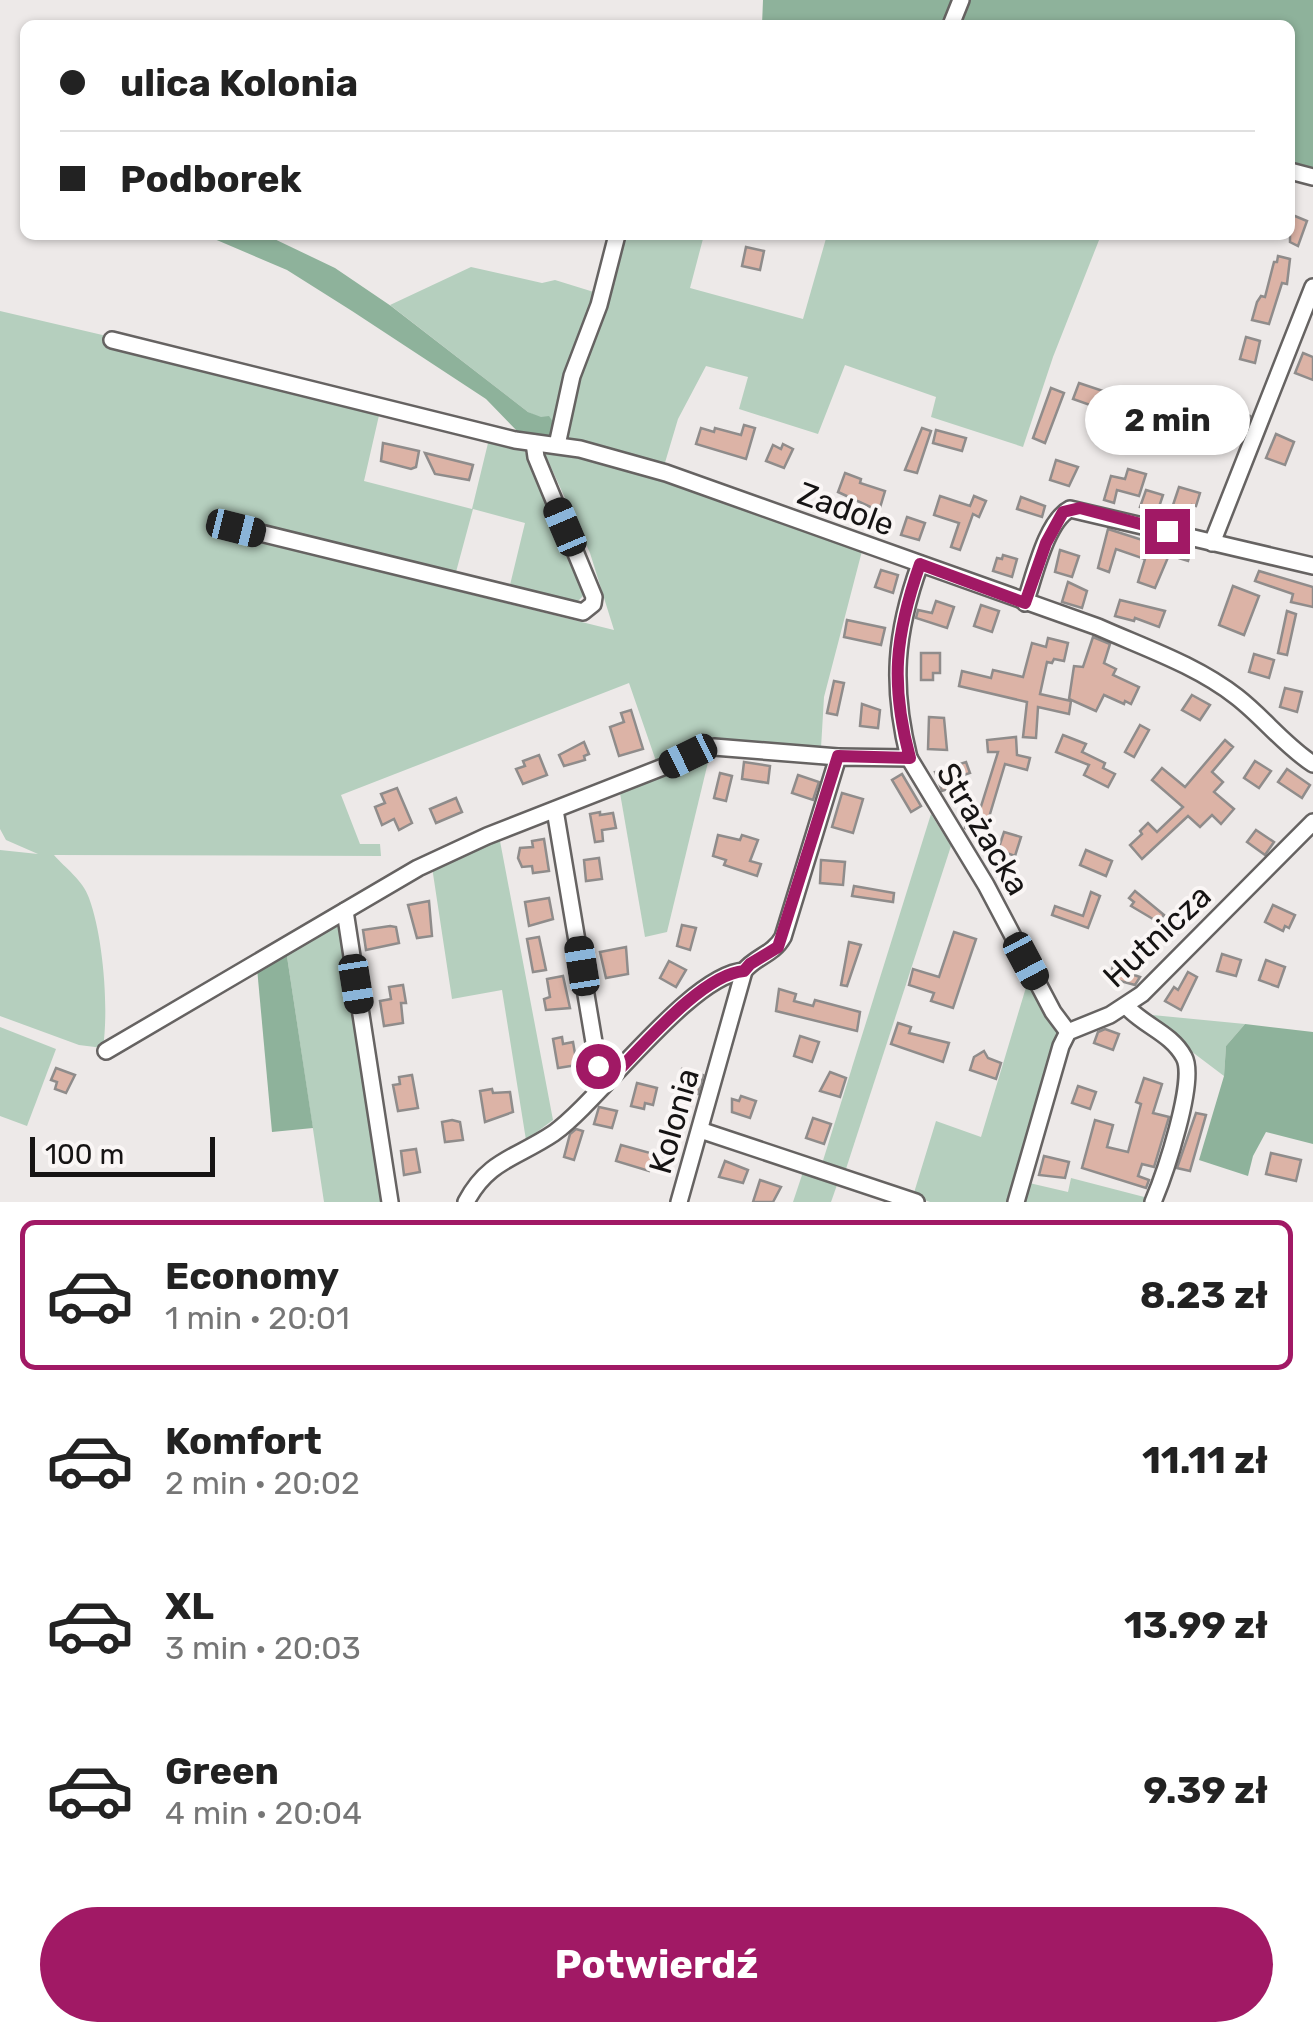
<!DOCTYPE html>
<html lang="pl">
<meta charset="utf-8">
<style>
:root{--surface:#fff;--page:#f6f6f6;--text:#222;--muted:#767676;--line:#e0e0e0;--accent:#a11965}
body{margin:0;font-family:Rubik,sans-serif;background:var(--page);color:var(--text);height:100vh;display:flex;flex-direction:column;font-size:38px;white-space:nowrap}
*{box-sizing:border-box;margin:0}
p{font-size:32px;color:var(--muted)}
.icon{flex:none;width:55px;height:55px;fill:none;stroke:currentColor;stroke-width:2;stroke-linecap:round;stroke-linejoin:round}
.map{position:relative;height:1202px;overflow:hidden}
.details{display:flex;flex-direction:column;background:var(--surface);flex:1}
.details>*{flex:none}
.hud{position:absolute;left:20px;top:20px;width:1275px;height:220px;border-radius:15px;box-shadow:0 2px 8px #0004;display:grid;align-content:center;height:220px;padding:0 40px;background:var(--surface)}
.scale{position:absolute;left:30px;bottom:25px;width:185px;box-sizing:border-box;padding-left:10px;border:5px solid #161414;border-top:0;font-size:28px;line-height:35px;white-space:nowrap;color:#161414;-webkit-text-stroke:8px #faf6f5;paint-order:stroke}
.end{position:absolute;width:45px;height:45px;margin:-22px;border:12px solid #a11965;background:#fff;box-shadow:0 0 0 5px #fff}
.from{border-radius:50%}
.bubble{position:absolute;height:70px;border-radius:35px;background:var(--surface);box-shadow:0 2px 8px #0004;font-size:32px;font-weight:700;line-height:70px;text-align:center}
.car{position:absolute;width:30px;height:60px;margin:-30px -15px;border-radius:12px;box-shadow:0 0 8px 2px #0007;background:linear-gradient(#222 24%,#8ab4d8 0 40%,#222 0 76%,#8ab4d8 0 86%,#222 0)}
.hud b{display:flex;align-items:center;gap:35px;height:95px;font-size:38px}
.hud b+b{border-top:2px solid var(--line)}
.hud i{width:25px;height:25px;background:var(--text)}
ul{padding:18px 0 0;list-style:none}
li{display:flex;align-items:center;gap:30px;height:150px;margin:0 20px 15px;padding:0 20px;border:5px solid transparent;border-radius:15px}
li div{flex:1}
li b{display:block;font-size:38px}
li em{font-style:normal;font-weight:700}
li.active{border-color:var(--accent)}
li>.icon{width:90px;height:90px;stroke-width:1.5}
.cta{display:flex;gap:20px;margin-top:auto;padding:20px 40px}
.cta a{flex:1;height:115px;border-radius:60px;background:var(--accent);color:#fff;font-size:40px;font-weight:700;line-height:115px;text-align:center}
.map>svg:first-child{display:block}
.green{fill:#b5cfbe}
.forest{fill:#8eb29b}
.building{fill:#dcb3a6;stroke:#8f8c8b;stroke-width:2.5}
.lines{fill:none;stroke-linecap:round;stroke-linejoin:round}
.minor-casing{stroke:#666362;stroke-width:20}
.minor{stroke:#fff;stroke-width:15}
.route{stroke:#a11965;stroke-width:12}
.labels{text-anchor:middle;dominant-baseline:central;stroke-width:8;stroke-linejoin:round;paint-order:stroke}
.street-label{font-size:32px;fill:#161414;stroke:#faf6f5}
</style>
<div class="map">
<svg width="1313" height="1202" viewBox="0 0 1313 1202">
<rect width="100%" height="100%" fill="#ede9e8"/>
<g class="green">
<path d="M625 235H704L690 288 803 319 827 235H1101L1053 357 1023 447 931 417 936 397 845 365 818 434 739 409 748 377 706 366 678 419 664 466 568 438C560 407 587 362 597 334 609 302 616 268 625 235Z"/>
<polygon points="471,267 542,283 555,280 597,293 555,425 528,412 390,305"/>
<path d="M0 311 111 337 380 411 364 481 472 509 489 439 523 447 584 595 577 602 510 585 525 523 473 509 456 572 239 518 227 534 614 630 590 553 544 452 553 450C659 475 760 511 862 551L824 697 821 748 731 743 657 764 629 683 341 795 360 844H380L381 856 54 855C65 868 83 880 89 898 103 936 109 1007 103 1048L79 1045 0 1016V850L38 854 6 840 0 829Z"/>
<polygon points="710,754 667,932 645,937 620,793"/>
<polygon points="931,814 951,846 844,1175 821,1167"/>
<polygon points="500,841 553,1120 526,1140 502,990 452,999 432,867 453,855"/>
<polygon points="342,918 385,1202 324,1202 286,950"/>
<polygon points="1027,984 1056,1025 1057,1038 1009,1202 930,1202 913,1196 936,1121 981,1137"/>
<polygon points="1142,1014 1245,1024 1226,1046 1224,1076"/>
<polygon points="0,1027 56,1049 27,1126 0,1116"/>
<polygon points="803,1172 837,1185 831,1202 793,1202"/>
<polygon points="1071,1178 1152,1199 1150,1202 1019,1202 1025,1182 1068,1192"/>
</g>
<g class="forest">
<polygon points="763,0 1313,0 1313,180 1290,174 1290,25 762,25"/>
<polygon points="205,235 266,235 335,268 391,306 528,412 541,417 549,416 555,425 553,434 548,437 521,435 486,399 352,311 287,270"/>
<polygon points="286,950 313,1128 272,1132 257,968"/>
<polygon points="1245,1024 1313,1032 1313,1144 1266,1132 1253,1156 1248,1176 1199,1160 1224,1076 1226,1046"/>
</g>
<g class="building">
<polygon points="1290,214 1307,221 1298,246 1290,242"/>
<polygon points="746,247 764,251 760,270 742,266"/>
<polygon points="1278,256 1290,259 1287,284 1282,283 1269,324 1252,320 1257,302 1261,296 1265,297 1274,262 1277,262"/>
<polygon points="1246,337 1260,341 1255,363 1240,359"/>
<polygon points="1303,353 1313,357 1313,380 1295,373"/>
<polygon points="1079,383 1127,399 1121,416 1073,399"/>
<polygon points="1051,388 1064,393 1045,443 1033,438"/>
<polygon points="1224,405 1250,416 1242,436 1216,426"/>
<polygon points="1150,414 1187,427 1183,438 1146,426"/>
<polygon points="744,425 755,428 746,459 696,444 701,428 714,432 715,428 741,435"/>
<polygon points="922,428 931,431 917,473 905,470"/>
<polygon points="936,430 966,438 962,451 933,443"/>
<polygon points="1276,434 1294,442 1285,465 1266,458"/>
<polygon points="383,443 419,451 416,467 411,469 381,461"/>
<polygon points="783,444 793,449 784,468 766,461 773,445 781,449"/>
<polygon points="425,453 473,465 469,480 435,474"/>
<polygon points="1056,460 1078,467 1069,486 1050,480"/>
<polygon points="1128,469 1146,474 1139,496 1117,490 1114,503 1104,500 1111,476 1125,479"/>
<polygon points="845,473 861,479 860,483 885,491 879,511 838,492"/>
<polygon points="1179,487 1200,493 1196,506 1192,505 1191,511 1173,505"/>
<polygon points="1146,490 1163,495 1157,513 1140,507"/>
<polygon points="940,496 970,506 974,496 986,501 979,517 973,514 960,550 951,547 959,523 934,515"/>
<polygon points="1021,497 1045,506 1042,517 1017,509"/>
<polygon points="907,517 925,523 919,540 901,535"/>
<polygon points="1108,529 1164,547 1165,544 1191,551 1188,561 1169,555 1155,588 1138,582 1145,559 1116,549 1109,572 1098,568"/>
<polygon points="1060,550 1079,556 1072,577 1055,572"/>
<polygon points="1003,555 1017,559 1012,577 993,571 997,558 1002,559"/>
<polygon points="881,570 898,575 893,593 875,587"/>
<polygon points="1259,571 1313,587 1313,607 1291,602 1293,594 1255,581"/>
<polygon points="1068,582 1087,591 1082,608 1062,602"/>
<polygon points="1233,586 1259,596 1244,635 1219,625"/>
<polygon points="1120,600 1165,611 1159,627 1135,618 1134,621 1115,616"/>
<polygon points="936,601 954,607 947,628 916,618 918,610 932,613"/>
<polygon points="981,605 999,611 992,632 974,626"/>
<polygon points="1287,611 1296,614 1287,655 1278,653"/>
<polygon points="847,620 885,628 881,645 844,637"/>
<polygon points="1093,637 1110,644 1104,663 1116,669 1113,675 1139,687 1131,704 1125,701 1124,704 1104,695 1096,711 1069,699 1074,666 1083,667"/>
<polygon points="1048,638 1068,643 1064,661 1054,659 1052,663 1047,662 1040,694 1071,701 1069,714 1038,707 1036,738 1023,737 1027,702 959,686 962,671 991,678 993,670 1023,677 1032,643 1046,647"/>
<polygon points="921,653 940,653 940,673 933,673 933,680 921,680"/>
<polygon points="1254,654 1274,660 1269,678 1249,672"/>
<polygon points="834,681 844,683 837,715 827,713"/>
<polygon points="1285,688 1302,692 1297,712 1280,707"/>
<polygon points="1192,695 1210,705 1200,720 1182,710"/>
<polygon points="862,704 880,710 878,728 860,726"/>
<polygon points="631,710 643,749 619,756 610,727 624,722 621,713"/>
<polygon points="929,717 944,718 947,750 928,749"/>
<polygon points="1140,725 1149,730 1134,757 1125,752"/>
<polygon points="1063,735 1086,744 1082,752 1105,763 1103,768 1115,774 1108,787 1084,775 1089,765 1056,752"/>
<polygon points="1016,737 1017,755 1030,758 1027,770 1005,764 984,834 965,828 967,813 978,816 998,752 988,752 987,740"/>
<polygon points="1225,740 1233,747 1212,772 1223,782 1214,792 1234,809 1221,824 1212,815 1200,827 1188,816 1142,859 1130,845 1142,834 1140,831 1148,823 1157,832 1183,807 1152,780 1162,768 1185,787"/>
<polygon points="584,742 589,754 584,756 585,760 564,766 559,755"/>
<polygon points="539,755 547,775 523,784 516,769 525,766 523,761"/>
<polygon points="1255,761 1271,771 1259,788 1244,778"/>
<polygon points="744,762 770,766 768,783 742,779"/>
<polygon points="966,762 970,773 954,778 957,786 942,791 935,772"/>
<polygon points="1287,769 1310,785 1302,798 1278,782"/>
<polygon points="720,773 732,776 726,801 714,798"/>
<polygon points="902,774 921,806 911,812 892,780"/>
<polygon points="798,775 819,782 813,800 792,793"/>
<polygon points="397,788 412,823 399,830 394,819 382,825 375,807 385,803 381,794"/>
<polygon points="842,793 863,799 853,833 832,827"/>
<polygon points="456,798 462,812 436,823 430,809"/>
<polygon points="600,812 600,815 613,813 616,828 602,830 603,841 595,842 590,814"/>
<polygon points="1256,830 1274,842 1265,855 1247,842"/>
<polygon points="1004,832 1021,837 1015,856 998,850"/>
<polygon points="718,835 740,840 742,835 758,840 750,861 761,864 757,876 724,865 726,860 713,856"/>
<polygon points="544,839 549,871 533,873 532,866 522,867 518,858 520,848 533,847 532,841"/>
<polygon points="1086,850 1112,861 1106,876 1080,865"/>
<polygon points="599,858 602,879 586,881 584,860"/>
<polygon points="821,860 845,862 843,885 820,883"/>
<polygon points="854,886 894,893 893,902 852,896"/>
<polygon points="1135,891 1164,915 1158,922 1131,906 1134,902 1129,898"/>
<polygon points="1091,892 1100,896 1088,928 1052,915 1055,906 1083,916"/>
<polygon points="549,898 553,919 529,926 525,902"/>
<polygon points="429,901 432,936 417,938 408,905"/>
<polygon points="1273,905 1295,915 1289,928 1285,926 1283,931 1265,922"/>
<polygon points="682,925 696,928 690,950 677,946"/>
<polygon points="390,926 396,927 399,943 366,950 363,930"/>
<polygon points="954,932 976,939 953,1008 931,1001 934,993 909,985 913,969 939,977"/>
<polygon points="539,937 546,970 533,972 527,939"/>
<polygon points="849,942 861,945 847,986 841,985"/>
<polygon points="626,947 628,974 606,978 600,952"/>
<polygon points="1222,954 1241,960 1236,976 1217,971"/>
<polygon points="1115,960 1128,964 1125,972 1140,977 1135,985 1109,978"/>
<polygon points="1266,960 1285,967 1278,987 1259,980"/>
<polygon points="669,961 686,970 676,987 660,978"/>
<polygon points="1188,972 1197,977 1181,1010 1165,1001 1174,987 1178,990"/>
<polygon points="563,976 570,1008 546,1010 544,999 550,997 547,979"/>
<polygon points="403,985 406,1003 401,1003 403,1023 384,1026 380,1001 391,999 389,987"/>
<polygon points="779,989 796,994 794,1001 813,1006 815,1000 860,1012 857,1031 776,1011"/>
<polygon points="898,1023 911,1027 909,1033 949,1043 943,1062 891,1044"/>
<polygon points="1105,1029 1119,1034 1113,1050 1094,1043 1098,1032"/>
<polygon points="800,1036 819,1042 812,1062 794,1056"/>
<polygon points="562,1037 563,1044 573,1042 577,1065 558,1068 553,1039"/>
<polygon points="984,1051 988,1058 1001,1063 996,1079 970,1070 974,1057"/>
<polygon points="56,1068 75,1075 66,1093 55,1089 57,1082 51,1080"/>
<polygon points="682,1069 703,1075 698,1094 677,1088"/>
<polygon points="830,1072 846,1078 840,1097 820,1091"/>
<polygon points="412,1075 418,1108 398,1111 393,1085 400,1084 399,1077"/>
<polygon points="1144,1078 1162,1084 1153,1113 1169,1117 1154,1167 1142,1164 1138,1176 1149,1180 1146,1188 1082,1168 1095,1120 1113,1125 1107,1147 1128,1152 1141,1104 1136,1102"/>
<polygon points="637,1083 657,1088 653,1105 645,1103 644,1109 631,1106"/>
<polygon points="1078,1086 1096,1092 1090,1109 1072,1103"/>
<polygon points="492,1089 493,1093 510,1092 513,1112 485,1122 480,1091"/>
<polygon points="741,1096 756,1101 750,1118 732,1112 732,1099 739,1101"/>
<polygon points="599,1107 617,1111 612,1128 594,1124"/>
<polygon points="1196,1113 1206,1115 1190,1171 1177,1168"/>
<polygon points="813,1118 831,1124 824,1144 806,1138"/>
<polygon points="452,1120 460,1122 463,1140 445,1142 442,1122"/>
<polygon points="576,1129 583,1131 574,1160 564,1157 570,1134"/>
<polygon points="621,1145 654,1154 649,1171 616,1161"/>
<polygon points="416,1149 420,1172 404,1175 401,1151"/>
<polygon points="1271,1153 1301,1160 1296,1181 1266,1174"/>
<polygon points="1044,1156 1069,1162 1065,1178 1039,1175"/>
<polygon points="725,1161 748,1170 743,1183 719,1177"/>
<polygon points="760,1180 781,1187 773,1202 753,1202"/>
</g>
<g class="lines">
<defs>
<g id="minor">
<polyline points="951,25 961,0"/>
<polyline points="1290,171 1313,177"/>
<path d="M112 340 515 440 580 449 666 473 1098 627C1145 648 1196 665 1237 697 1264 718 1284 745 1313 764"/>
<polyline points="557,445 572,376 599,305 617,235"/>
<polyline points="236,527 583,612 593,604 594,597 536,457 534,443"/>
<polyline points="1212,543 1313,287"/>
<path d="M1025 603C1034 578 1046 521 1070 509L1313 566"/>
<polyline points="909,758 986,885 1053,1012 1068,1032"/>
<polyline points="555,810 598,1066 608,1081"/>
<polyline points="345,911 390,1202"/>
<path d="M1126 1006C1144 1026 1171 1033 1184 1057 1197 1080 1164 1176 1153 1202"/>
<polyline points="106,1051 418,868 487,836 714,747 838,757"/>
<polyline points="700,1130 916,1202"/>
<path d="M466 1202C488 1160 517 1158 554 1133 601 1099 691 974 744 971"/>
<path d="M679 1202 744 971C756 956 773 955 783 937L838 757 909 758C891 686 895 633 920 564"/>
<polyline points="1016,1202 1061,1046 1068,1032 1110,1015 1142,994 1313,822"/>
</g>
</defs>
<use href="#minor" class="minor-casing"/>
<use href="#minor" class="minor"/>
</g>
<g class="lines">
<path class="route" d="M598 1066 608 1081C639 1051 701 974 744 971L750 964 778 947 838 756 910 758C890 684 895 635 920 564L1025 603 1046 543 1063 512 1080 508 1167 531"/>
</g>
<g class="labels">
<g class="street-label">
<text transform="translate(846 509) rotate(20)">Zadole</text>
<text transform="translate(983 829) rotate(59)">Strażacka</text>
<text transform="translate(1157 936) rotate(-43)">Hutnicza</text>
<text transform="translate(674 1121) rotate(-74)">Kolonia</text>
</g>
</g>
</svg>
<div class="scale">100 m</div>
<i class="end from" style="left:598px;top:1066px"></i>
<i class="end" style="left:1167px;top:531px"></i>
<div class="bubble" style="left:1085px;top:385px;width:165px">2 min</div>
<i class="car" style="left:565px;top:527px;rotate:337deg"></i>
<i class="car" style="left:236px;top:528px;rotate:104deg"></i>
<i class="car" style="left:688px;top:756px;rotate:244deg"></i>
<i class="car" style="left:1026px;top:961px;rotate:152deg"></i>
<i class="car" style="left:582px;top:966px;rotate:351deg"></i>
<i class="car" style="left:356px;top:984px;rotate:171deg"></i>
<div class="hud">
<b><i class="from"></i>ulica Kolonia</b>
<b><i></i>Podborek</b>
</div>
</div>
<section class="details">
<ul>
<li class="active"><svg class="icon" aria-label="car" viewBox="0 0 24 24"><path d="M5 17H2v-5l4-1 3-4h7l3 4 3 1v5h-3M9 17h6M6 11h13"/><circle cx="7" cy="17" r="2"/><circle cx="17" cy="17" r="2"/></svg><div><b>Economy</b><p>1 min · 20:01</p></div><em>8.23 zł</em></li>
<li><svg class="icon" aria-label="car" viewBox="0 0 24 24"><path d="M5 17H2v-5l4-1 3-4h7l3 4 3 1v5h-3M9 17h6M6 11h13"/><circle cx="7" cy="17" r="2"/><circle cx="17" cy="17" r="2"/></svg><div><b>Komfort</b><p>2 min · 20:02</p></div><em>11.11 zł</em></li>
<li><svg class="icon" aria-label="car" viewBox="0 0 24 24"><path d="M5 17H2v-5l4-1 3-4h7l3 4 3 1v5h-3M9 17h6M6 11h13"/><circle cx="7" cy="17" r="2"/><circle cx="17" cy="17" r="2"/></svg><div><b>XL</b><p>3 min · 20:03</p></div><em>13.99 zł</em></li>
<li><svg class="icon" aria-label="car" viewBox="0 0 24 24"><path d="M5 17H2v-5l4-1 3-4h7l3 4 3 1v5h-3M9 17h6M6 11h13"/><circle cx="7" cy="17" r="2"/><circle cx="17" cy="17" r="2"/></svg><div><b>Green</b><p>4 min · 20:04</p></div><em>9.39 zł</em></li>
</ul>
<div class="cta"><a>Potwierdź</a></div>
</section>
